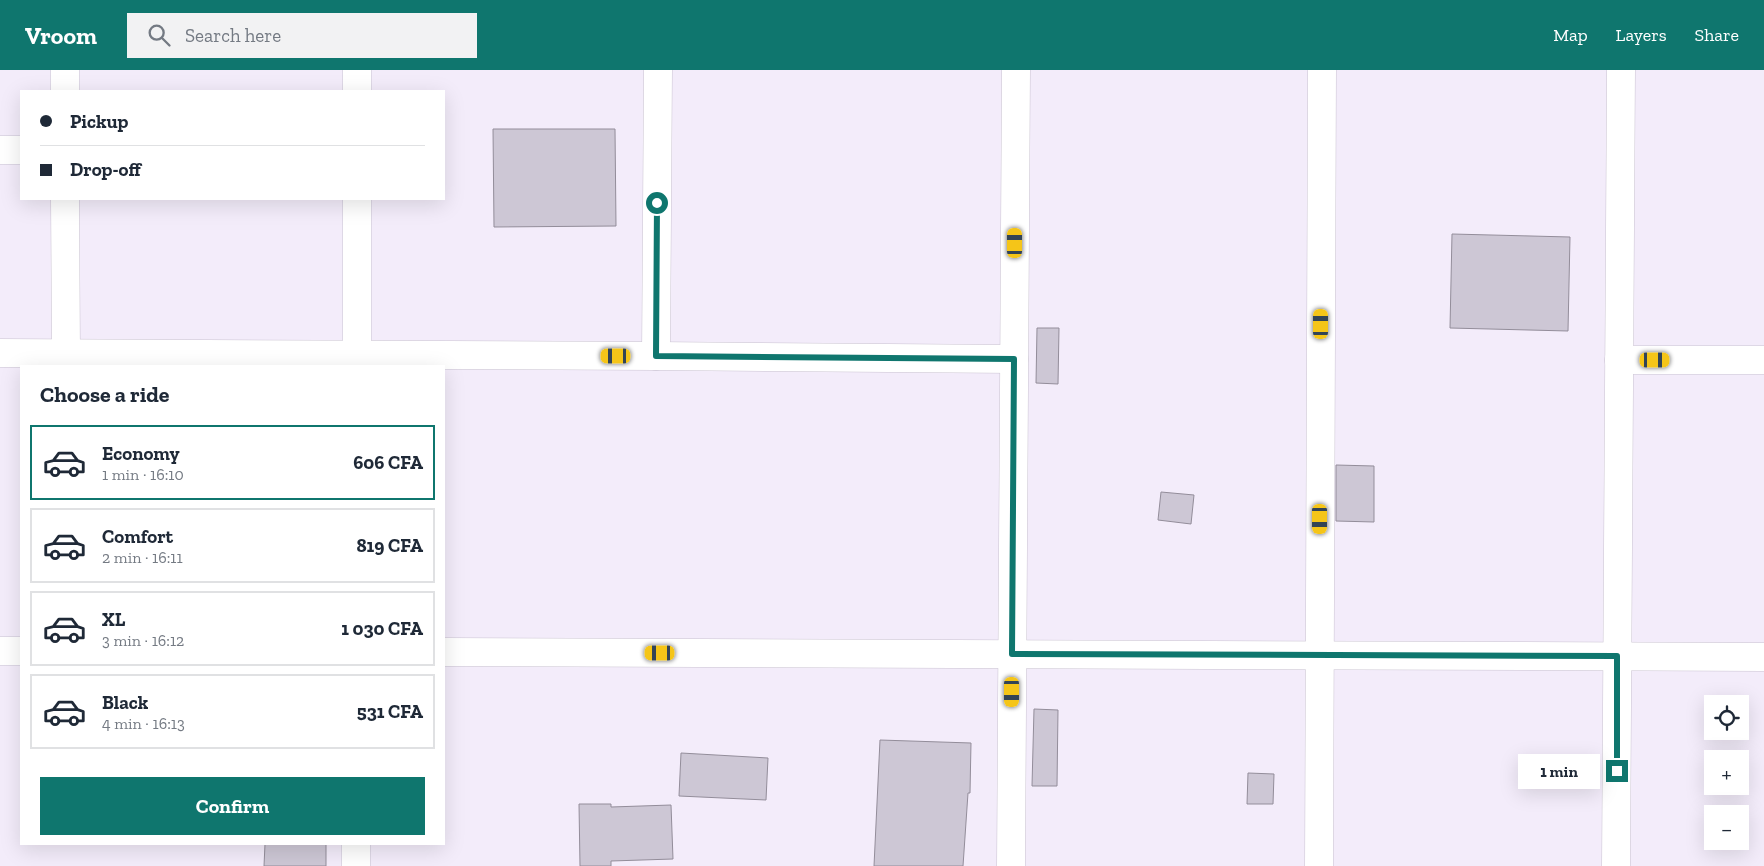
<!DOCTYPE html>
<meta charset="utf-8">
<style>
:root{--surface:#fff;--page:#f2f2f3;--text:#1f2937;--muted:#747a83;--line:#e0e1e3;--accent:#0f766e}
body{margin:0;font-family:"Zilla Slab",serif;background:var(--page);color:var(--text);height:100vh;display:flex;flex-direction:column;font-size:19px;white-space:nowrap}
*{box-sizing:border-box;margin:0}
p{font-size:16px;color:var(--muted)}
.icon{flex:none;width:28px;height:28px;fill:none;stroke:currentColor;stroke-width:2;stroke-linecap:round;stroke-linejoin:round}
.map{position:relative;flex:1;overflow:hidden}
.panel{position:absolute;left:20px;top:295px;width:425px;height:480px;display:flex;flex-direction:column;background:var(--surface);border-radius:0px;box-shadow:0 5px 20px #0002}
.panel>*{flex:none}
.top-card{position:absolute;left:20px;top:20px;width:425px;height:110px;border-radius:0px;box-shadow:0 5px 20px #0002;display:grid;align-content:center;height:110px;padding:0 20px;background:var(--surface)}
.fabs{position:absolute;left:1704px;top:625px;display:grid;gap:10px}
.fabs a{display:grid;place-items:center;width:45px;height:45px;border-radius:0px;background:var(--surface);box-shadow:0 5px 20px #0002;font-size:25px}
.end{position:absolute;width:22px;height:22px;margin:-11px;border:6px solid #0f766e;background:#fff;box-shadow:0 0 0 2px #fff}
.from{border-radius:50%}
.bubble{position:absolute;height:35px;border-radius:0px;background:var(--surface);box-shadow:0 5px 20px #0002;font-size:16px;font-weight:800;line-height:35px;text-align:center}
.car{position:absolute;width:15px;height:30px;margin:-15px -8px;border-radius:6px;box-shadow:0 0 4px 1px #0007;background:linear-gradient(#f5c518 24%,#345 0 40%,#f5c518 0 76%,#345 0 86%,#f5c518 0)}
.top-card b{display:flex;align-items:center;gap:18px;height:48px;font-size:19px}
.top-card b+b{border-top:1px solid var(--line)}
.top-card i{width:12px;height:12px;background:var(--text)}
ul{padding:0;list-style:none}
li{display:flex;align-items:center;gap:15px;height:75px;margin:0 10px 8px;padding:0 10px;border:2px solid var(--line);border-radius:0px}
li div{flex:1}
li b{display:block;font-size:19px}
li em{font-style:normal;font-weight:800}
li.selected{border-color:var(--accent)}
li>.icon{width:45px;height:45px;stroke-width:1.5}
h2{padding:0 20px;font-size:22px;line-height:60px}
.primary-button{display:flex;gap:10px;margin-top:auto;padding:10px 20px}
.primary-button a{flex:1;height:58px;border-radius:0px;background:var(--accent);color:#fff;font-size:20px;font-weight:800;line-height:58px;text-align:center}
header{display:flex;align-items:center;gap:30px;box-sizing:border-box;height:70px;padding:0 25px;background:var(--accent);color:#fff}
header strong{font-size:24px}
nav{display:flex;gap:28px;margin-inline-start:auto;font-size:18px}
.search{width:350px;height:45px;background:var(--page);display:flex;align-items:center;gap:12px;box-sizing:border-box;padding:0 18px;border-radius:0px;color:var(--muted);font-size:19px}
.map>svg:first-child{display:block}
.building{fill:#cdc7d5;stroke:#938d9a}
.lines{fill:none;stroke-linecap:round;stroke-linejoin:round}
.minor-casing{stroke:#cac3d1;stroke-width:29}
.minor{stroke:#fff;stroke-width:28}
.route{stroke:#0f766e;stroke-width:6}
</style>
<header>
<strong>Vroom</strong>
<div class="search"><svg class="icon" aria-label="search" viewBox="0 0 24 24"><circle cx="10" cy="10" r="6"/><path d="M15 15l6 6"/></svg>Search here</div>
<nav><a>Map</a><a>Layers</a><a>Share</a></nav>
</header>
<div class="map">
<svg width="1764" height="796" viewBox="0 0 1764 796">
<rect width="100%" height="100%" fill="#f3ecfa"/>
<g class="building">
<polygon points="493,59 615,59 616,156 494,157"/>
<polygon points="1452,164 1570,167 1568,261 1450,258"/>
<polygon points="1037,258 1059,258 1058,314 1036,313"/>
<polygon points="1336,395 1374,396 1374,452 1336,451"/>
<polygon points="1161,422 1194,425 1191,454 1158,450"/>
<polygon points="1034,639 1058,640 1057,716 1032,716"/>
<polygon points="880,670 971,673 970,723 968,723 963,796 874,796"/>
<polygon points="681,683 768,688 766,730 679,726"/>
<polygon points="1248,703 1274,704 1273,734 1247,734"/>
<polygon points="579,734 611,734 611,737 671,735 673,789 611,791 611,796 580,796"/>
<polygon points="265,774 326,774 326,796 264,796"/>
</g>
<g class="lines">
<defs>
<g id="minor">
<polyline points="65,0 65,21"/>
<polyline points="357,21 357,0"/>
<polyline points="0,80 21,80"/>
<polyline points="65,129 66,284"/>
<polyline points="0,283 656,286 1014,289"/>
<polyline points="656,286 658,0"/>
<polyline points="1619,290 1764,290"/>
<polyline points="357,296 357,129"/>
<polyline points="0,581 21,581"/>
<polyline points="444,582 1764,587"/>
<polyline points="356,796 356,774"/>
<polyline points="1011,796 1016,0"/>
<polyline points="1319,796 1322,0"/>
<polyline points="1616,796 1621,0"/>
</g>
</defs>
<use href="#minor" class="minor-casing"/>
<use href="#minor" class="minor"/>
</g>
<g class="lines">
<polyline class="route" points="657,133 656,286 1014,289 1012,584 1617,586 1617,701"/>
</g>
</svg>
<div class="fabs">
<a><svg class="icon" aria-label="locate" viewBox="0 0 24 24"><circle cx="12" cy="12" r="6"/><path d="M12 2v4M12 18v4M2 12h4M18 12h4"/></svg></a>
<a>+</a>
<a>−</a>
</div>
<i class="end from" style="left:657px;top:133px"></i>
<i class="end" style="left:1617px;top:701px"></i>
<div class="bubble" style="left:1518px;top:684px;width:82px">1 min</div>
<i class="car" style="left:1015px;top:173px;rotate:0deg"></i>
<i class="car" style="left:1321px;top:254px;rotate:0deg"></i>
<i class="car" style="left:616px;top:286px;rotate:270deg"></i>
<i class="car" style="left:1655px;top:290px;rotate:90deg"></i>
<i class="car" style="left:1320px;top:449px;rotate:180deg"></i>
<i class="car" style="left:660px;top:583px;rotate:270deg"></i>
<i class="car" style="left:1012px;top:622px;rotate:180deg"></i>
<div class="top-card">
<b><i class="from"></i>Pickup</b>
<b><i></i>Drop-off</b>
</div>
<section class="panel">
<h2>Choose a ride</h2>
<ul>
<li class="selected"><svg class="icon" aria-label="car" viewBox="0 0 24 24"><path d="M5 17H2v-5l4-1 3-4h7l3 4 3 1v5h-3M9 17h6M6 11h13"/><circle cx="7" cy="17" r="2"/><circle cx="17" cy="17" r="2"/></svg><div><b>Economy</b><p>1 min · 16:10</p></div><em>606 CFA</em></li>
<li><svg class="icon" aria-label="car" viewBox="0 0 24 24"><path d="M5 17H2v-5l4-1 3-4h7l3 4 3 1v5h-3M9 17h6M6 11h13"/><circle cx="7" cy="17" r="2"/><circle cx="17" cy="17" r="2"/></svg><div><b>Comfort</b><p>2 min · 16:11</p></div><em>819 CFA</em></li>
<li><svg class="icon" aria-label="car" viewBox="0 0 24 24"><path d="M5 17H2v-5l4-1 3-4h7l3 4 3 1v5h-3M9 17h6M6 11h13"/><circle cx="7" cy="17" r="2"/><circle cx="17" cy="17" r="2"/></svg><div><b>XL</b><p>3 min · 16:12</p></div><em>1 030 CFA</em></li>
<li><svg class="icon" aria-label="car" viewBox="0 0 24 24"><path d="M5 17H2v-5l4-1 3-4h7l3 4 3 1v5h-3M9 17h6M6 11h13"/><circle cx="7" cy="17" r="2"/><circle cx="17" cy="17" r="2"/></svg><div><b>Black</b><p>4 min · 16:13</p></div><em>531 CFA</em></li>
</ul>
<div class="primary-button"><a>Confirm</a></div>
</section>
</div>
